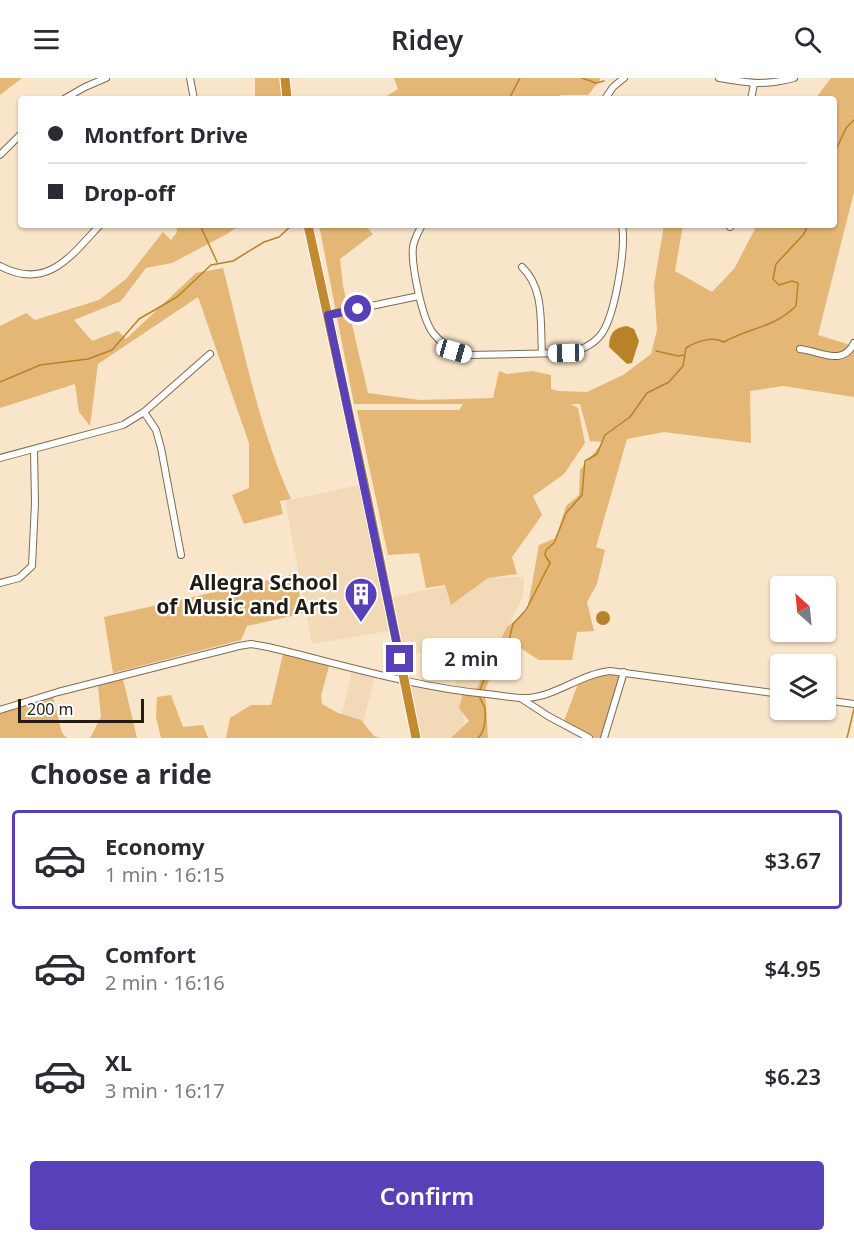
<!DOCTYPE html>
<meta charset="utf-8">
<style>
:root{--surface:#fff;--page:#f2f2f3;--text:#2b2b33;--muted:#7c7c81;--line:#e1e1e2;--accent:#5740b8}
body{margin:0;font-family:"Noto Sans",sans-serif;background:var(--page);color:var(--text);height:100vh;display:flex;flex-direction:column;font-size:22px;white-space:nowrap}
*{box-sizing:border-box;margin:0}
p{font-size:20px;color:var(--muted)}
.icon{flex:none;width:33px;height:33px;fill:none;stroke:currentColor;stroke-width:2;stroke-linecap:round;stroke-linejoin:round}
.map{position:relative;height:660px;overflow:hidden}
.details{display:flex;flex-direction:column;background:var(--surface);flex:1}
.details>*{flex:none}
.banner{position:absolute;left:18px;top:18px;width:819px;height:132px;border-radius:6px;box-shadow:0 2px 4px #0004;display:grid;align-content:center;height:132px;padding:0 30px;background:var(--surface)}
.needle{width:39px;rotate:333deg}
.controls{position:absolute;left:770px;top:498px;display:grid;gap:12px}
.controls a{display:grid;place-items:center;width:66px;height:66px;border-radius:6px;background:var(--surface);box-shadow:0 2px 4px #0004;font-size:30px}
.scale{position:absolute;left:18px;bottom:15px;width:126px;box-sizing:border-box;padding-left:6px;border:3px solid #231c12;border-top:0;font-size:16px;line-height:21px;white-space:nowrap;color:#231c12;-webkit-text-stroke:4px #fff;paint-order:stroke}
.end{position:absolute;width:27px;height:27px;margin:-14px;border:8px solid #5740b8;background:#fff;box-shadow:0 0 0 3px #fff}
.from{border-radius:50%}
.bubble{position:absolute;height:42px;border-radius:6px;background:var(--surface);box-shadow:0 2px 4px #0004;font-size:20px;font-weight:600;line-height:42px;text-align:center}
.car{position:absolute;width:18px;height:36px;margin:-18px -9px;border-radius:8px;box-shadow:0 0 4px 2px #0007;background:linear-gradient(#fff 24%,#345 0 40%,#fff 0 76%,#345 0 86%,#fff 0)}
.banner b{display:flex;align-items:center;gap:21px;height:57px;font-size:22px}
.banner b+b{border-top:2px solid var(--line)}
.banner i{width:15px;height:15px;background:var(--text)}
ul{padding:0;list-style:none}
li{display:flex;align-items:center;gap:18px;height:99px;margin:0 12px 9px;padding:0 18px;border:3px solid transparent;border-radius:6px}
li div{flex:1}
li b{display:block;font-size:22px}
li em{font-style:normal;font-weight:600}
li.on{border-color:var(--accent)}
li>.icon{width:54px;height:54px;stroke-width:1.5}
h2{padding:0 30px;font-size:27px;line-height:72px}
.action{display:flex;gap:12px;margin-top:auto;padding:12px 30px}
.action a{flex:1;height:69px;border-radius:6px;background:var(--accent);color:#fff;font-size:24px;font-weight:600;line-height:69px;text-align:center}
header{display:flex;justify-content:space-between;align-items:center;height:78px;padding:0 30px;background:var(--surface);font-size:27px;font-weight:600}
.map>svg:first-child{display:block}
.built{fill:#f2dab8}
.green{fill:#e4b776}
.water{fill:#b88228}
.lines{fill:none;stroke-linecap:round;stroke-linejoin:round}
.stream{stroke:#b88228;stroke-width:1.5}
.minor-casing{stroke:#7d6c54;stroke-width:8}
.highway-casing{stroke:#fff;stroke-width:11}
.minor{stroke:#fff;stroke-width:6}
.highway{stroke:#c28b2f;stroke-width:9}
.route{stroke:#5740b8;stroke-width:8}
.labels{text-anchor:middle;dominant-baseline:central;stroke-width:4.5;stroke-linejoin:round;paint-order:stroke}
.poi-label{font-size:21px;font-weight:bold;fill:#231c12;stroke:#fff;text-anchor:end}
</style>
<header><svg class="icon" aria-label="menu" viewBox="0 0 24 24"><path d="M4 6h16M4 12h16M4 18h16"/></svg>Ridey<svg class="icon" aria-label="search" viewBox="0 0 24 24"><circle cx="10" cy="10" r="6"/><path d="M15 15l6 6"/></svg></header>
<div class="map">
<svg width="854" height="660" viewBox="0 0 854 660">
<rect width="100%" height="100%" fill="#f9e5ca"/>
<g class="built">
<polygon points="359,407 389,553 312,566 285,423"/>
<polygon points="524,499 523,518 478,611 455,609 462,569 441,565 439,572 404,577 392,519 446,508 449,524 455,500"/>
<polygon points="352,593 375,598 363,645 341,639"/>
<polygon points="412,608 460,615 466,656 446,660 421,660 410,611"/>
</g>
<g class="green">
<polygon points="0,0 22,0 0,17"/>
<polygon points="255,0 279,0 282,21 255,21"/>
<polygon points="394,0 600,0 600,2 588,17 561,17 558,21 382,21 398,11"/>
<polygon points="831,0 854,0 854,114 818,257 854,268 854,319 783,308 750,313 751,365 664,354 627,361 596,469 605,472 597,506 587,524 594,553 577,554 572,582 539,582 514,566 507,589 493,592 485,612 488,660 451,660 469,643 459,630 463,614 477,610 507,549 527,533 539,467 556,460 566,428 579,417 580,392 603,364 590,363 580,326 570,326 578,330 585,365 564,396 533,418 542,437 512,479 517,496 488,500 451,527 445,507 426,510 419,475 388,477 357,332 459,332 463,326 354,326 319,147 365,147 373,156 340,181 343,208 368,315 420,322 493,320 499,293 507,296 532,293 551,297 551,311 558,313 587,314 623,297 651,276 657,252 654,207 664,147 683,147 675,193 712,214 734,191 757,147 834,147 834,21 815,21"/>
<path d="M176 147 239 148 227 156 172 185 146 190 121 223 74 242 92 263 118 253 126 261 196 195 223 190C243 267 258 348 291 421L280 423 283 436 244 446 232 417 249 410V365L198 219 98 286 90 348 79 334 75 306 0 330V248L26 235 35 242 99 222 126 201 163 154 171 162 177 154Z"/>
<polygon points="295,496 304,535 247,548 241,562 113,595 104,539"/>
<polygon points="283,576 329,588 321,618 322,626 338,635 361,642 374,658 379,660 226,660 230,640 251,627 271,627"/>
<polygon points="604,596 620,597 602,660 595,660 564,643 578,606"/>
<polygon points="123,601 137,660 90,660 101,639 98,608"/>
<polygon points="171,617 183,649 203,647 208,660 161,660 156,639 157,619"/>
<polygon points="53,619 62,655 67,660 0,660 0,636"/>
</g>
<g class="water">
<path d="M627 248 634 251 639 263 632 285 627 286 609 269C609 256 614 249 627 248Z"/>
<circle cx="603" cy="540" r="7"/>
</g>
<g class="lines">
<g class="stream">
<polyline points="582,0 596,5 604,3"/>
<polyline points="509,21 520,0"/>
<polyline points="834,76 846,50 854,42"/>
<polyline points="200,147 217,184"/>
<polyline points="656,273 678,278 684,277"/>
<polyline points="0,304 40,287 88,281 112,272 139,241 177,219 211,187 233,183 264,164 279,159 292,147"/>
<path d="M480 612 488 591 504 582 513 546 526 532 550 485 545 477 546 472 554 465 566 435 582 417 585 383 597 376 605 357 630 339 647 315 669 304 683 288 686 270C697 263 712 258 724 264 750 249 772 251 796 228L798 205 792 203 779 207 773 201 776 186 803 157 806 152V147"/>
<path d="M478 660C485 654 486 640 485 631 484 626 480 622 479 617"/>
<polyline points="847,660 854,631"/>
</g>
<defs>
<g id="minor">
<polyline points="190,0 194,21"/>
<path d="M719 0C748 5 765 8 794 0"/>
<polyline points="64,21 85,9 106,0"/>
<polyline points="605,21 613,9 624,0"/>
<polyline points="751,21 754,6"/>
<polyline points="0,77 21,56"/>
<path d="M422 147C419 153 414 161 413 169 411 186 422 241 433 255 442 267 454 273 468 277L566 275C578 273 590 269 599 259 615 242 626 170 622 147"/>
<polyline points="730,149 730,147"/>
<path d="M0 188C47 213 71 178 100 147"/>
<path d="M522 189C545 211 540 246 542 275"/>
<polyline points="328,237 419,218"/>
<path d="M800 271C820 273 843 289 854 265"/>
<polyline points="144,334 156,352 161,370 181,477"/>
<polyline points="0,380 123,347 144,334 210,276"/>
<polyline points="0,505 19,500 32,488 35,425 34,372"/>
<polyline points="522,621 548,638 589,660"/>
<polyline points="825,622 854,626"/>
<path d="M0 632 58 614 239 568 251 566 268 569C340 586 413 609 487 616 500 617 515 621 528 620 556 618 581 596 610 593L780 616"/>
<polyline points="604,660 624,594"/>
</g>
<g id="highway">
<polyline points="285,0 287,21"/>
<polyline points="308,147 367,419 416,660"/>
</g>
</defs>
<use href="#minor" class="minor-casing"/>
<use href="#highway" class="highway-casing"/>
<use href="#minor" class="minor"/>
<use href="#highway" class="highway"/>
</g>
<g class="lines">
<polyline class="route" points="358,231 328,237 400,581"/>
</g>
<defs>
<symbol id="building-pin" viewBox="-11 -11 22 30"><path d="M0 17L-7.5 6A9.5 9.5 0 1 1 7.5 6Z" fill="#5740b8" stroke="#fff"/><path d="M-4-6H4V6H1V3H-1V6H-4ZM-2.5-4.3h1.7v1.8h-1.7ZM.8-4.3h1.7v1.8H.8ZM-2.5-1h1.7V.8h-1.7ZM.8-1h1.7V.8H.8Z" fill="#fff"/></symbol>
</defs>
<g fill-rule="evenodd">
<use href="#building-pin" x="342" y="497" width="38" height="52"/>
</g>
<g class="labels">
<g class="poi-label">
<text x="338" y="504">Allegra School<tspan x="338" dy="24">of Music and Arts</tspan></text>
</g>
</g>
</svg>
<div class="controls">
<a><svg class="needle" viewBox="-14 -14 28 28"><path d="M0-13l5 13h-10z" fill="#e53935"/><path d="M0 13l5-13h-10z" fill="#7c7c81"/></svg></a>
<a><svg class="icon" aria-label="layers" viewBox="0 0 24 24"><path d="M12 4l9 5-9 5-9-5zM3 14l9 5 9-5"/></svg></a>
</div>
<div class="scale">200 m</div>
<i class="end from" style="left:358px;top:231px"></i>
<i class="end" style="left:400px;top:581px"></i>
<div class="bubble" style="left:422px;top:560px;width:99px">2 min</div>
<i class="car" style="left:454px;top:273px;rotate:106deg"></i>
<i class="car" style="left:566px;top:275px;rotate:269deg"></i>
<div class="banner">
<b><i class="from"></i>Montfort Drive</b>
<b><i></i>Drop-off</b>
</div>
</div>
<section class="details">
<h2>Choose a ride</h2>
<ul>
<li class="on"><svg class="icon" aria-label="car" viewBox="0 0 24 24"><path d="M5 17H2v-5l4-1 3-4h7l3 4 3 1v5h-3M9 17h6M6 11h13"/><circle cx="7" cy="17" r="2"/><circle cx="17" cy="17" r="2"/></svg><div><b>Economy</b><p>1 min · 16:15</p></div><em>$3.67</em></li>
<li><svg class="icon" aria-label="car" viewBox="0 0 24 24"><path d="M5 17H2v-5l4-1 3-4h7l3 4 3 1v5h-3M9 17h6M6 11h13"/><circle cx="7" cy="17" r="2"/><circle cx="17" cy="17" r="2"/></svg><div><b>Comfort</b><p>2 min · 16:16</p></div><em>$4.95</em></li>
<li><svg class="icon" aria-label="car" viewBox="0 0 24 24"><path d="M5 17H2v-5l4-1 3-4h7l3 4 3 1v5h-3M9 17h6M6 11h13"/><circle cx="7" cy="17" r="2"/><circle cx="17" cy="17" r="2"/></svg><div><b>XL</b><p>3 min · 16:17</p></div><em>$6.23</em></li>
</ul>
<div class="action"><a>Confirm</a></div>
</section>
